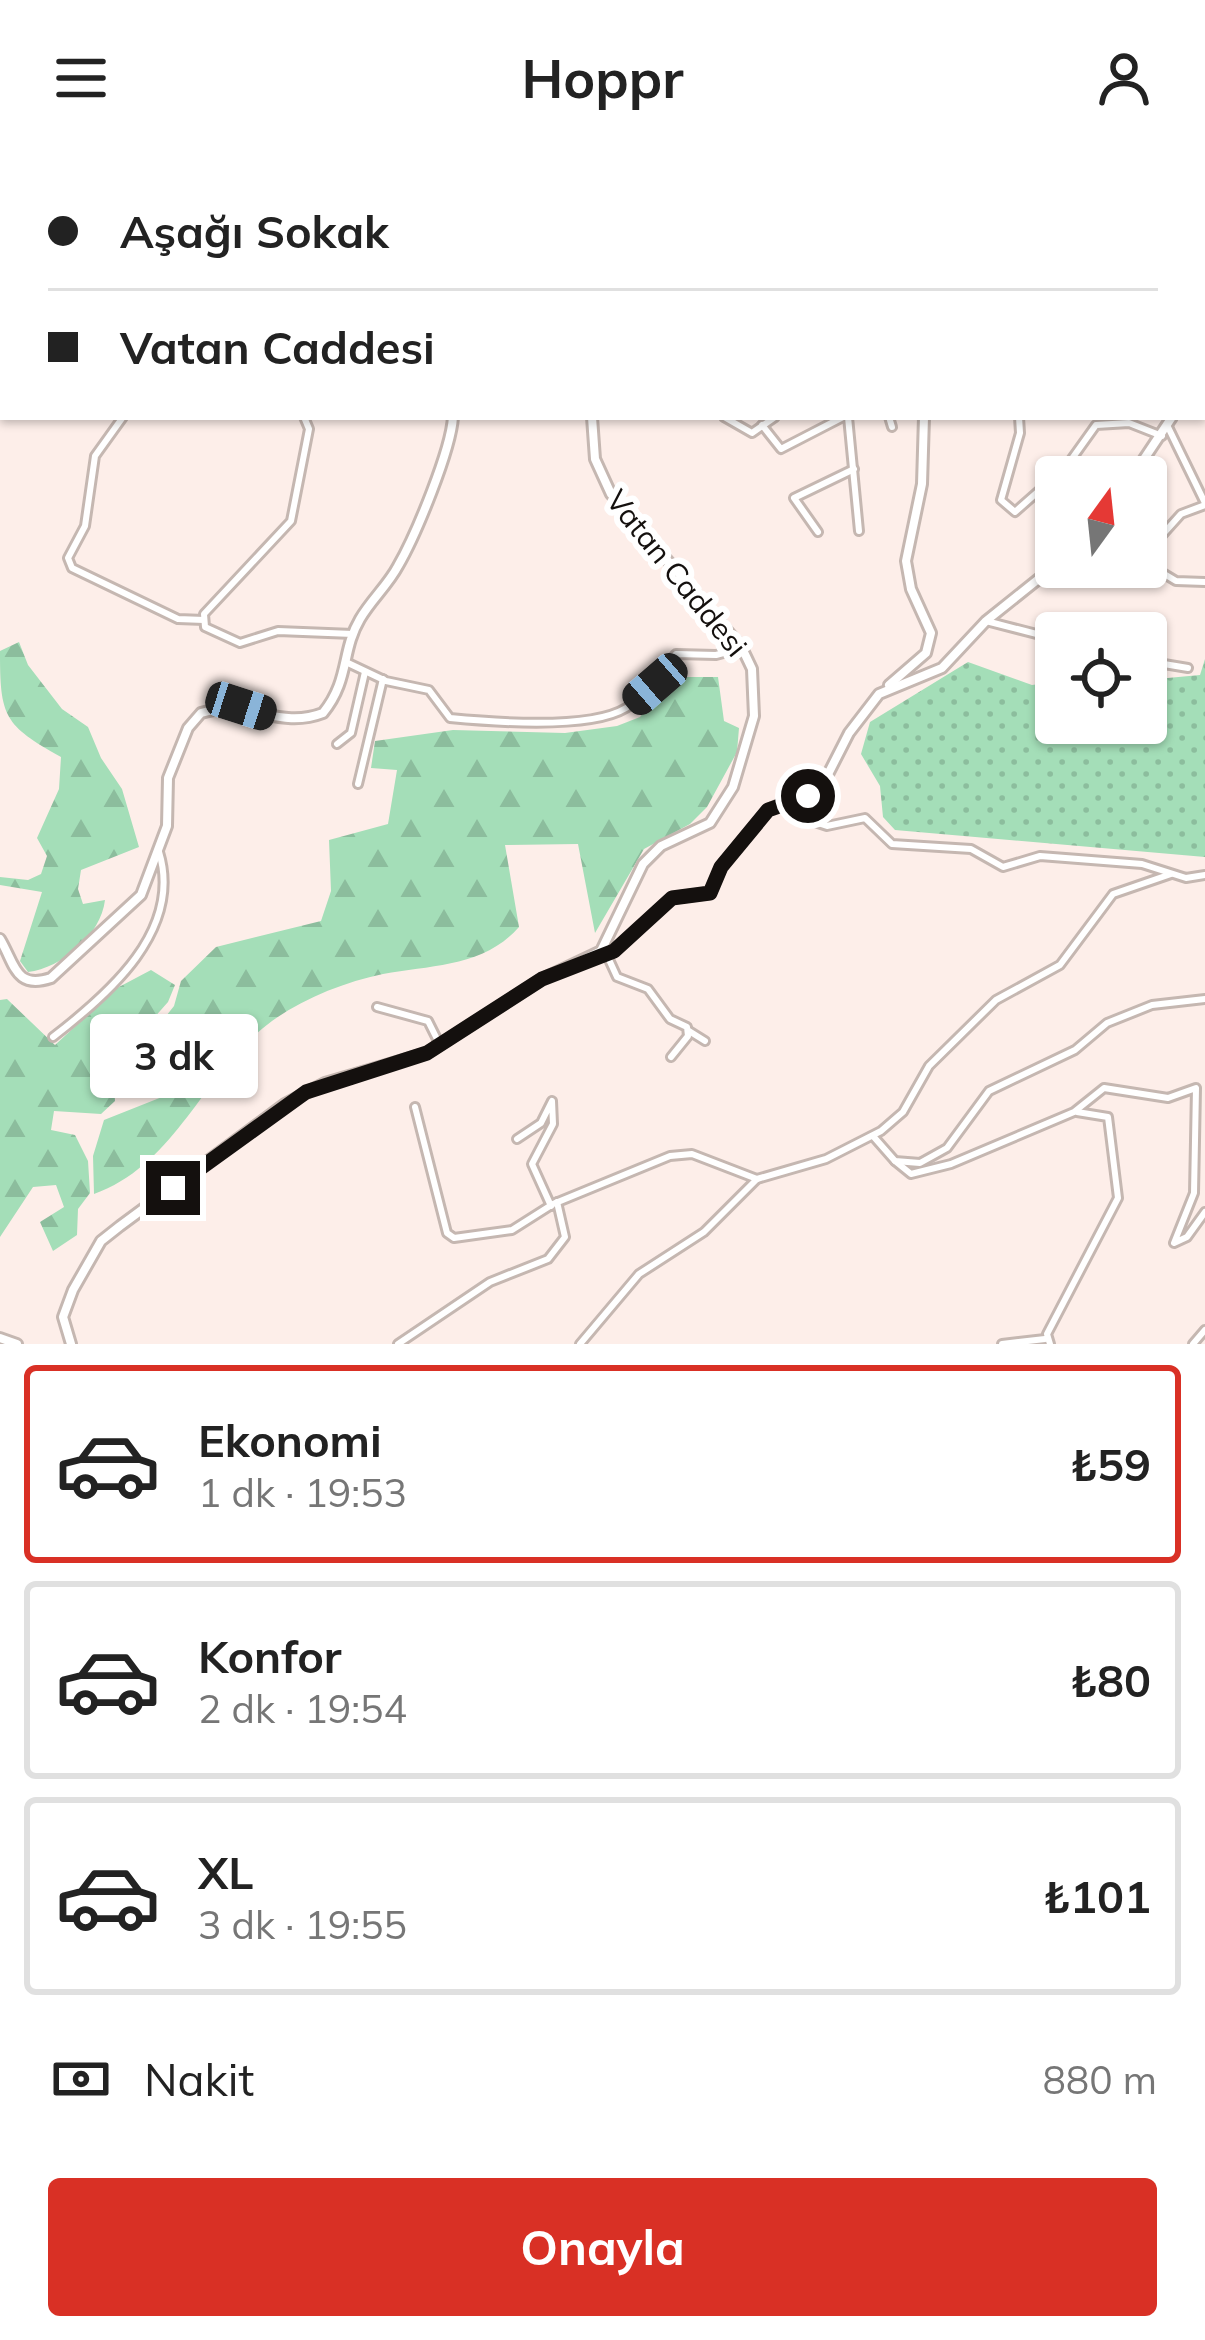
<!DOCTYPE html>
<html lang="tr">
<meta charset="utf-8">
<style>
:root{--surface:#fff;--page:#f2f2f2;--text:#222;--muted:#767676;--line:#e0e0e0;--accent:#d93025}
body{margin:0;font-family:Mulish,sans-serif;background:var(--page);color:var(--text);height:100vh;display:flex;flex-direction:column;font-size:45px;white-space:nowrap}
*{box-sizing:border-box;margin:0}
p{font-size:39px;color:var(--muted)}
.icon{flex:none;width:66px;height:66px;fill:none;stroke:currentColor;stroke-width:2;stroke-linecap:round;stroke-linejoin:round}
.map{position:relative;height:1188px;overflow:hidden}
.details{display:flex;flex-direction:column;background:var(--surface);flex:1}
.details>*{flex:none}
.banner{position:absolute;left:0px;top:0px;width:1206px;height:264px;box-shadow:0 3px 9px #0004;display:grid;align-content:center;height:264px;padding:0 48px;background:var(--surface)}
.needle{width:78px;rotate:15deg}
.tools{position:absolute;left:1035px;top:300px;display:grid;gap:24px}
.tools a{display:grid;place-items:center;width:132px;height:132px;border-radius:12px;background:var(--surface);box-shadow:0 3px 9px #0004;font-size:60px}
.end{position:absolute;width:54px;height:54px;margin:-27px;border:15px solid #14100e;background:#fff;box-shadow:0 0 0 6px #fff}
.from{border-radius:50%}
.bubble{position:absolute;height:84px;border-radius:12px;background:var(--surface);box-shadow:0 3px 9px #0004;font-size:39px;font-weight:700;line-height:84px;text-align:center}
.car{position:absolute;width:36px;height:72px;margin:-36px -18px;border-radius:15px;box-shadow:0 0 9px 3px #0007;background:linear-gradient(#222 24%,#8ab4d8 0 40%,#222 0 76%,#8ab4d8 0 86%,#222 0)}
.banner b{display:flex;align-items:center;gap:42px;height:114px;font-size:45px}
.banner b+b{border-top:3px solid var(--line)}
.banner i{width:30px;height:30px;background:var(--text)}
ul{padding:21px 0 0;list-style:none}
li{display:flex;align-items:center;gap:36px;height:198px;margin:0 24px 18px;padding:0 24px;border:6px solid var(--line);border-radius:12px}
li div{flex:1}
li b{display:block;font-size:45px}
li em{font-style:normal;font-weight:700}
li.current{border-color:var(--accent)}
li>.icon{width:108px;height:108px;stroke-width:1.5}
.pay{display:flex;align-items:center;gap:30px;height:132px;padding:0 48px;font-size:45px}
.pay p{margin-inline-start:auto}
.cta{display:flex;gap:24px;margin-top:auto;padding:24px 48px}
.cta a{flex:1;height:138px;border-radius:12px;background:var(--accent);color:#fff;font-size:48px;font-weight:700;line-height:138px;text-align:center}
header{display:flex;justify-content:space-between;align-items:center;height:156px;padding:0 48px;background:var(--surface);font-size:54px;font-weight:700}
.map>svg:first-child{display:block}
.grass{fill:url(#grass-dots)}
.forest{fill:url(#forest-firs)}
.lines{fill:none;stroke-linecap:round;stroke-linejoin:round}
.minor-casing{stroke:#c5b7b1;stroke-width:12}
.tertiary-casing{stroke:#c5b7b1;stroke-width:14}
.minor{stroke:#fff;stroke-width:6}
.tertiary{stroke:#fff;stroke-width:8}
.route{stroke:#14100e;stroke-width:15}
.labels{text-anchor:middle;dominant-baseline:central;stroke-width:12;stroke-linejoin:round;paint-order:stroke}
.street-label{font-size:30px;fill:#14100e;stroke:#fff}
</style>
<header><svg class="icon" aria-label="menu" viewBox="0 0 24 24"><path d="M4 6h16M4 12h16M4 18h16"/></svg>Hoppr<svg class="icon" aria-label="person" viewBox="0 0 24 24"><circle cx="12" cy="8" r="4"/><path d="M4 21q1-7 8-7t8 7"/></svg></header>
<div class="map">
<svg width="1205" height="1188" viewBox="0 0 1205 1188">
<defs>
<pattern id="grass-dots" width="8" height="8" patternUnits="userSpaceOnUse" patternTransform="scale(3)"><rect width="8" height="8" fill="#a4deb8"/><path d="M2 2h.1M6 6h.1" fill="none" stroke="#8cbd9d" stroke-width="1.8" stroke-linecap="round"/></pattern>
<pattern id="forest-firs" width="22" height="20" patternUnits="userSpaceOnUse" patternTransform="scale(3)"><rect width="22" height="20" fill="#a4deb8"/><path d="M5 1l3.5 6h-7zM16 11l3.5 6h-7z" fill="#8cbd9d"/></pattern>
</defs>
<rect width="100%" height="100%" fill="#fdeee9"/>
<polygon class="grass" points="1205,503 1205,701 895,674 883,661 880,630 861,598 870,566 968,506 1032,529 1056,526 1056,567 1146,567 1146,524 1200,519"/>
<g class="forest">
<path d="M19 486 28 509 62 553 88 571 101 602 122 633 139 691 81 714 78 733 83 748 105 744C101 779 62 812 28 816L20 805 42 736 0 729V721L28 724 41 718 47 700 37 682 59 633 61 601C4 569 0 561 0 495Z"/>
<path d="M672 521H718L724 565 739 572 737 596 707 651 690 668 644 693 595 777 578 688 505 689 519 771C484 811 433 809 383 818 345 826 304 842 272 865 204 914 178 1008 94 1038L93 1000 104 964 162 941 147 884 174 850 181 825 216 791 321 765 331 735 329 684 388 668 397 614 371 612 375 585 453 574 565 577 617 570 640 561Z"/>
<polygon points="151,814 175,829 168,846 130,889 147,911 151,937 140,934 120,900 99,913 114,929 115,945 101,958 54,955 51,974 75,979 88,1005 90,1037 78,1053 77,1079 53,1095 40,1066 64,1051 56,1029 33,1031 0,1081 0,844 7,843 55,889 117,832"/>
</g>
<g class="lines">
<defs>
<g id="minor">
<polyline points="655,1 655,0"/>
<polyline points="25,3 28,0"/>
<polyline points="268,3 270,0"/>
<polyline points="373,3 375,0"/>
<polyline points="459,3 460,0"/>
<polyline points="519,3 523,0"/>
<polyline points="599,3 605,0"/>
<polyline points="972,3 974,0"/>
<polyline points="0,9 3,14"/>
<polyline points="0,33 3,27"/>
<polyline points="123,261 95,300 85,370 68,402 72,412 178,463 204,464"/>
<polyline points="304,261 309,273 291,365 204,458 205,471 240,487 278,475 353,478"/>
<polyline points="724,261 752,277 775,261"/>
<polyline points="848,261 859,375"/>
<polyline points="889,261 892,271"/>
<polyline points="1019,261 1020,277 1001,344 1015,356 1066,311 1096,269 1129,267 1162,280"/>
<polyline points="762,269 781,293 843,261"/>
<polyline points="1168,271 1205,347"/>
<polyline points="818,376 794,342 854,313"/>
<polyline points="1146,397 1181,358 1205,349"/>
<polyline points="1146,407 1176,425 1205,426"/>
<polyline points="986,465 1056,483"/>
<polyline points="1146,505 1188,512"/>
<path d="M348 507 386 525 429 534 450 562C492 566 590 574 626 552 649 538 660 516 676 498L716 499 742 492"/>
<polyline points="337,588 351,577 365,516"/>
<polyline points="358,628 383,523"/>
<polyline points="801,641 809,664 827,670 865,662 892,688 971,693 1003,711 1040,700 1142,708 1186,722 1205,719"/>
<polyline points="606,797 617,821 648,833 670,863 687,871 688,880 671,901"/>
<polyline points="377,851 428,865 440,889"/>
<polyline points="689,875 705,885"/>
<path d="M53 881C109 838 183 774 159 696"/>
<polyline points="415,951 447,1077 454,1082 512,1074 553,1048 670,1000 692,998 757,1023"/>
<polyline points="873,980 895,1005 920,1007 947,992 989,935 1075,894 1107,867 1152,849 1205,843"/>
<polyline points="517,983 541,967 552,945 553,968 532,1008 551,1050"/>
<polyline points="895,1005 911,1018 951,1008 1074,956 1104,932 1168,942 1196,932 1194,1037 1174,1087 1187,1081 1205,1056"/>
<polyline points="398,1188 490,1126 548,1103 565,1081 557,1046"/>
<polyline points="580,1188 639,1118 704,1076 757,1023 826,1003 881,975 903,956 929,910 996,844 1060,809 1113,738 1171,718"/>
<polyline points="1002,1188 1045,1183"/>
<polyline points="1050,1188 1047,1178 1118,1042 1108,961 1077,956"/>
<polyline points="1193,1188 1205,1174"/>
</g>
<g id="tertiary">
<polyline points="436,3 437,0"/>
<polyline points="444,3 444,0"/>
<polyline points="1028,3 1031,0"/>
<polyline points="1203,119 1205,119"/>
<polyline points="1132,321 1172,261"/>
<polyline points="889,529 926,497 931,477 911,433 906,405 922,328 924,261"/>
<path d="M0 783C15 808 15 834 51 822L141 739 167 670 168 622 188 572 201 557C248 543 279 574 323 557 350 524 341 495 360 463 371 444 388 429 398 410 416 379 451 294 453 261"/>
<polyline points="601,795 614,795 672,742 710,737 721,711 768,654 822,630 849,577 879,538 942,512 986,465 1056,409"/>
<polyline points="0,1182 17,1188"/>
<polyline points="71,1188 63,1161 73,1134 101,1085 120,1070 285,948 325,927 427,897 542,823 601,795 643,708 661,690 710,667 733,631 754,560 752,513 742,492 611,338 595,303 592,261"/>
</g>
</defs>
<use href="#minor" class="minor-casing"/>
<use href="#tertiary" class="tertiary-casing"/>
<use href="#minor" class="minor"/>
<use href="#tertiary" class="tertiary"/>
</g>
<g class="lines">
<polyline class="route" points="173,1032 306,936 427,897 542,823 614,795 672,742 710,737 721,711 768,654 808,640"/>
</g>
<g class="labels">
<g class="street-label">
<text transform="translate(677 417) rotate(51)">Vatan Caddesi</text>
</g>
</g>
</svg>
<div class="tools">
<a><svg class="needle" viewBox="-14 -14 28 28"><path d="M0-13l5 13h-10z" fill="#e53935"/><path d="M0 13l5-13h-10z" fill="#767676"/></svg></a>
<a><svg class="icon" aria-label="locate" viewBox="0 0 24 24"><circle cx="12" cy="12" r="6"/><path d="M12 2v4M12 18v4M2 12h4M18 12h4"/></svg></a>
</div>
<i class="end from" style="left:808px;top:640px"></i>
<i class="end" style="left:173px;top:1032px"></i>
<div class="bubble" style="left:90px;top:858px;width:168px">3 dk</div>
<i class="car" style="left:655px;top:528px;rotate:229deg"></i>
<i class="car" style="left:241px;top:550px;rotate:108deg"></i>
<div class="banner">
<b><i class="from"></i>Aşağı Sokak</b>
<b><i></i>Vatan Caddesi</b>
</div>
</div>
<section class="details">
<ul>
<li class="current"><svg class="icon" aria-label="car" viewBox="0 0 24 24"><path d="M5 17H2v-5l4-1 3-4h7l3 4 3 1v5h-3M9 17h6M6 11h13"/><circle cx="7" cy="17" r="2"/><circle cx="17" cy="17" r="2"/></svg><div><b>Ekonomi</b><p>1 dk · 19:53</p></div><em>₺59</em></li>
<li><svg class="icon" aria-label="car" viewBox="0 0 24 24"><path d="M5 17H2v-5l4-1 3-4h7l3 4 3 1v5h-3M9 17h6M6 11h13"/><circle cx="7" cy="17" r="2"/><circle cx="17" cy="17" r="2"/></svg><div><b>Konfor</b><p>2 dk · 19:54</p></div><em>₺80</em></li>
<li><svg class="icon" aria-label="car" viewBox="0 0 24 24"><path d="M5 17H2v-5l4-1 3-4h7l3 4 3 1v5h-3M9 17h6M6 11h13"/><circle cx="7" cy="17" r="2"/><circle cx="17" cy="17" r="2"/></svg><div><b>XL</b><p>3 dk · 19:55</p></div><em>₺101</em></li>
</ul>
<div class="pay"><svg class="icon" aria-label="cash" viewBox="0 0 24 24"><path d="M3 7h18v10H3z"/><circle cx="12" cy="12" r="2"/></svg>Nakit<p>880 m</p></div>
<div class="cta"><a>Onayla</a></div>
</section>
